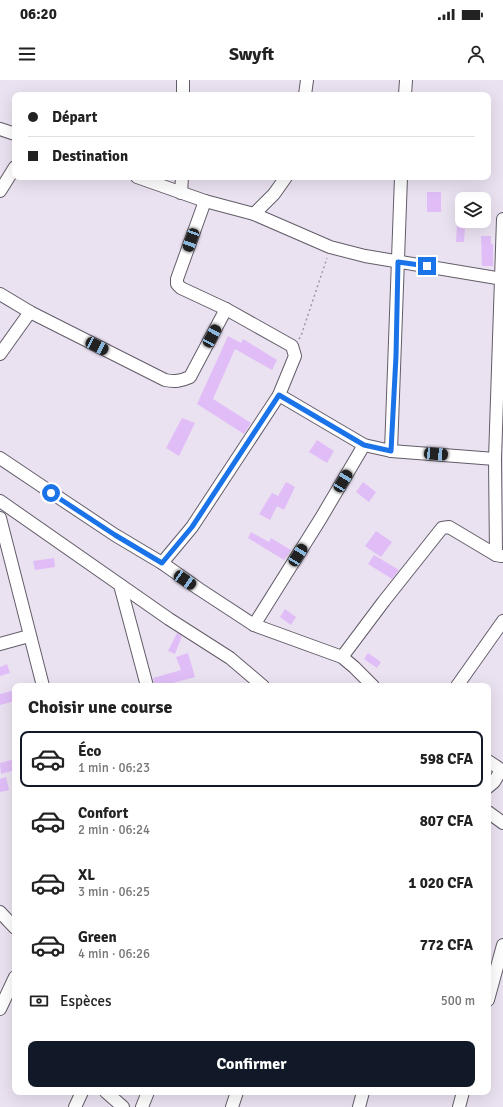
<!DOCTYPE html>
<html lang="fr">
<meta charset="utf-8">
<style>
:root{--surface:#fff;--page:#f6f6f6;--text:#222;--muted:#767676;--line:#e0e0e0;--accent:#111827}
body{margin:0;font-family:Signika,sans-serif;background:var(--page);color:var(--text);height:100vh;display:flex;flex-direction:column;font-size:15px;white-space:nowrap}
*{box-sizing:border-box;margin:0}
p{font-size:13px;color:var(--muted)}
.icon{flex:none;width:22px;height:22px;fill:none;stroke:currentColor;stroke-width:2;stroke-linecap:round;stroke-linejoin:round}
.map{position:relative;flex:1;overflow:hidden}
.drawer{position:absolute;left:12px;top:603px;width:479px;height:412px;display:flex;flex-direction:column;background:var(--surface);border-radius:8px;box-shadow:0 4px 16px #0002}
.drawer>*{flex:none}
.top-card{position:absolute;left:12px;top:12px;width:479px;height:88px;border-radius:8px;box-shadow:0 4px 16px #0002;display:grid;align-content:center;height:88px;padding:0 16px;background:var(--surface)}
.buttons{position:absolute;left:455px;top:112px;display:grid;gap:8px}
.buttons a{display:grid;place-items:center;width:36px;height:36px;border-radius:8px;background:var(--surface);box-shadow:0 4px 16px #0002;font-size:20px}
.end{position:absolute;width:18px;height:18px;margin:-9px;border:5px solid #1a73e8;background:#fff;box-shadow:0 0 0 2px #fff}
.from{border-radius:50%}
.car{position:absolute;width:12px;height:24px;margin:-12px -6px;border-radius:5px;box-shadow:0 0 3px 1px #0007;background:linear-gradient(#222 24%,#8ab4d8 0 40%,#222 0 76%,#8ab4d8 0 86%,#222 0)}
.top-card b{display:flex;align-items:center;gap:14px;height:38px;font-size:15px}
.top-card b+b{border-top:1px solid var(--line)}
.top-card i{width:10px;height:10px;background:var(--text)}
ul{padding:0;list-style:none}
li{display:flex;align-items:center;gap:12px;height:56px;margin:0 8px 6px;padding:0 8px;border:2px solid transparent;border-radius:8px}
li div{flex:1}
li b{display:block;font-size:15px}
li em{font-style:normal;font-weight:700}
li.active{border-color:var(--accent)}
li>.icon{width:36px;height:36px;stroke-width:1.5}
h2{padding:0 16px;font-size:18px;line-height:48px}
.pay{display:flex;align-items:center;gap:10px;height:44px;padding:0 16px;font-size:15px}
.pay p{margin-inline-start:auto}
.primary-button{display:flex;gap:8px;margin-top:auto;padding:8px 16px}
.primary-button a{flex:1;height:46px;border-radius:8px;background:var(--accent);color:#fff;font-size:16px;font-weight:700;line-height:46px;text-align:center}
.status{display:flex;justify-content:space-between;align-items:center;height:28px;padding:0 20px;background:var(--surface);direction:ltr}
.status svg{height:11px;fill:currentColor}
header{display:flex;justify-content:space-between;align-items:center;height:52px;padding:0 16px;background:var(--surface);font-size:18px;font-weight:700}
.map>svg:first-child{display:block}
.building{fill:#e0bdf7}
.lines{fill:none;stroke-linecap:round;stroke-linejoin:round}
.minor-casing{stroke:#635c68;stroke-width:14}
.path{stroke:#9f99a4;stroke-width:1.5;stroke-dasharray:2 3;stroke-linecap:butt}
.minor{stroke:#fff;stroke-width:12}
.route{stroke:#1a73e8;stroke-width:5}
</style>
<div class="status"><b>06:20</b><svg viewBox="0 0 49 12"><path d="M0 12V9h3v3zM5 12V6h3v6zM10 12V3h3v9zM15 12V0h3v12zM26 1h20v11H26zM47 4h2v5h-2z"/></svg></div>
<header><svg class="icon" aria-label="menu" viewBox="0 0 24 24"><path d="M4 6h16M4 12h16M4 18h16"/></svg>Swyft<svg class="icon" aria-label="person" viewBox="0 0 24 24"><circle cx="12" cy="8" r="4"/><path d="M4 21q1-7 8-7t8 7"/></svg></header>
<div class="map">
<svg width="503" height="1027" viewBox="0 0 503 1027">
<rect width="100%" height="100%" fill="#ebe2f1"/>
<g class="building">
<rect x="427" y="112" width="14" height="20"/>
<polygon points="457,145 465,146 464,162 456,162"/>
<polygon points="481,156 491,156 491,164 493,164 493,186 482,186"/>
<polygon points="228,256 241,263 243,259 277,280 272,290 235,269 213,319 251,343 244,354 197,324"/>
<polygon points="182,338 195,343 179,376 166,368"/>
<polygon points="317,360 334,371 327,383 309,372"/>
<polygon points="286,402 295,407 284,430 277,426 270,440 259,434 272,413 278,416"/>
<polygon points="363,402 376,412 369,422 356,412"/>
<polygon points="376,451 392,462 381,477 365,466"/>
<polygon points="251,452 269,462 271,458 291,470 284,480 248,458"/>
<polygon points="374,475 399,490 392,499 368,484"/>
<polygon points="54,478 55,487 35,490 33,481"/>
<polygon points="285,529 296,537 291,545 280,537"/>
<polygon points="177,553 182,556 175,574 168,571"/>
<polygon points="188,573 195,597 162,606 155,606 153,598 181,590 176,577"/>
<polygon points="368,573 381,582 377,588 364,579"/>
<polygon points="7,584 10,593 0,596 0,587"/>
<polygon points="15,610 15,621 0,625 0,614"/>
<polygon points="15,679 15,690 1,694 0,683"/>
<polygon points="6,697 9,710 0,712 0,699"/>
</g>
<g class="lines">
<defs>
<g id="minor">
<polyline points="183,15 183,0"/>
<polyline points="305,15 307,0"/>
<polyline points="405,15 406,0"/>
<polyline points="0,49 15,54"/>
<polyline points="137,97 205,121 254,134 330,167 365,176 503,199"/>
<polyline points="0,111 15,87"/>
<polyline points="181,113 182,97"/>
<polyline points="254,134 274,114 286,97"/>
<path d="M0 214 30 232 165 300C175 302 181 301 190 297L226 229"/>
<polyline points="0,274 30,232"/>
<polyline points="279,315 364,365 391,371 495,379"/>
<polyline points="391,371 401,97"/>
<polyline points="0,378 64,421 115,455 162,483 199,509 254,545 342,577 354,587 373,606"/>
<polyline points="0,421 169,539 230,578 263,606"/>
<polyline points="0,438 43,606"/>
<polyline points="496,475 495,379 503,139"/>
<polyline points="162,483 192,447 279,315 295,276 292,266 226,229 181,208 177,204 177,199 205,121"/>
<polyline points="120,505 147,606"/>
<polyline points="254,545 321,438 364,365"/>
<polyline points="0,564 29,556"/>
<polyline points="342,577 384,521 442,448 449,447 496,475 501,476"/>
<polyline points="457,606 503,541"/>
<polyline points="488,681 503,691"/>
<polyline points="488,707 494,702 501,690"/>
<polyline points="488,732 503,743"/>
<polyline points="0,832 15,848"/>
<polyline points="488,920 503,865"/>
<polyline points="0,929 15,897"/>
<polyline points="106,1012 123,1027"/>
<polyline points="75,1027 82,1012"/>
<polyline points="142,1027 148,1012"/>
<polyline points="232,1027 237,1012"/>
<polyline points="359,1027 363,1012"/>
<polyline points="459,1027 463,1012"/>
</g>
</defs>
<use href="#minor" class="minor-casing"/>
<polyline class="path" points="299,259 301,256 327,178"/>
<use href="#minor" class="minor"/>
</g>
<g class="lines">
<polyline class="route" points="51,413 115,455 162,483 192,447 279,315 364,365 391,371 396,276 398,182 427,186"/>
</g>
</svg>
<div class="buttons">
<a><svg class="icon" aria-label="layers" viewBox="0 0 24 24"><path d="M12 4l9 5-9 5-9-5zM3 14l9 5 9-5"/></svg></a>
</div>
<i class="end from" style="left:51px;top:413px"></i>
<i class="end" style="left:427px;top:186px"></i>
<i class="car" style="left:191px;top:160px;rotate:200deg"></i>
<i class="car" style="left:212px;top:256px;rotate:28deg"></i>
<i class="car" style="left:97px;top:266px;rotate:117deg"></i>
<i class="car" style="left:436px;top:374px;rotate:94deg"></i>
<i class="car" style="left:343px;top:401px;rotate:31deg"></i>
<i class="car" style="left:298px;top:475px;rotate:32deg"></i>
<i class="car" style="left:185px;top:500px;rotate:124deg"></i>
<div class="top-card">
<b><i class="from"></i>Départ</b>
<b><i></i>Destination</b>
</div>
<section class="drawer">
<h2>Choisir une course</h2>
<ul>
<li class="active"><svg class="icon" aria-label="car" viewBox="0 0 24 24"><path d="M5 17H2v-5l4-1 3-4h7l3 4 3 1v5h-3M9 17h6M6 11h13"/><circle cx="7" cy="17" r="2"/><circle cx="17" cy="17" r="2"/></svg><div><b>Éco</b><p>1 min · 06:23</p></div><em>598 CFA</em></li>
<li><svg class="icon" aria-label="car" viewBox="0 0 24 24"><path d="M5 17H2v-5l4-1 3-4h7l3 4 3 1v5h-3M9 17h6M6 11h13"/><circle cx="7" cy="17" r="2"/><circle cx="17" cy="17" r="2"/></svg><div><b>Confort</b><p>2 min · 06:24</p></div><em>807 CFA</em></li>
<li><svg class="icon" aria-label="car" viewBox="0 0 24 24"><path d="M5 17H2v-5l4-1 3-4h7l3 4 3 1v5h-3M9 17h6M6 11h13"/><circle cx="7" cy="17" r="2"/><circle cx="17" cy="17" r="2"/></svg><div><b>XL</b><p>3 min · 06:25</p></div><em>1 020 CFA</em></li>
<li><svg class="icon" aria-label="car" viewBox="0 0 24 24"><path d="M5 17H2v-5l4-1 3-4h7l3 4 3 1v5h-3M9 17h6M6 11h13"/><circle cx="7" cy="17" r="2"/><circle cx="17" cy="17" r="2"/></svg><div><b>Green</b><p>4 min · 06:26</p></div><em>772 CFA</em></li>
</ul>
<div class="pay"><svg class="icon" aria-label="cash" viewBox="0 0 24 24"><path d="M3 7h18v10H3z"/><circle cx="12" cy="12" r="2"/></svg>Espèces<p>500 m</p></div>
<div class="primary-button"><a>Confirmer</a></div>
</section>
</div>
